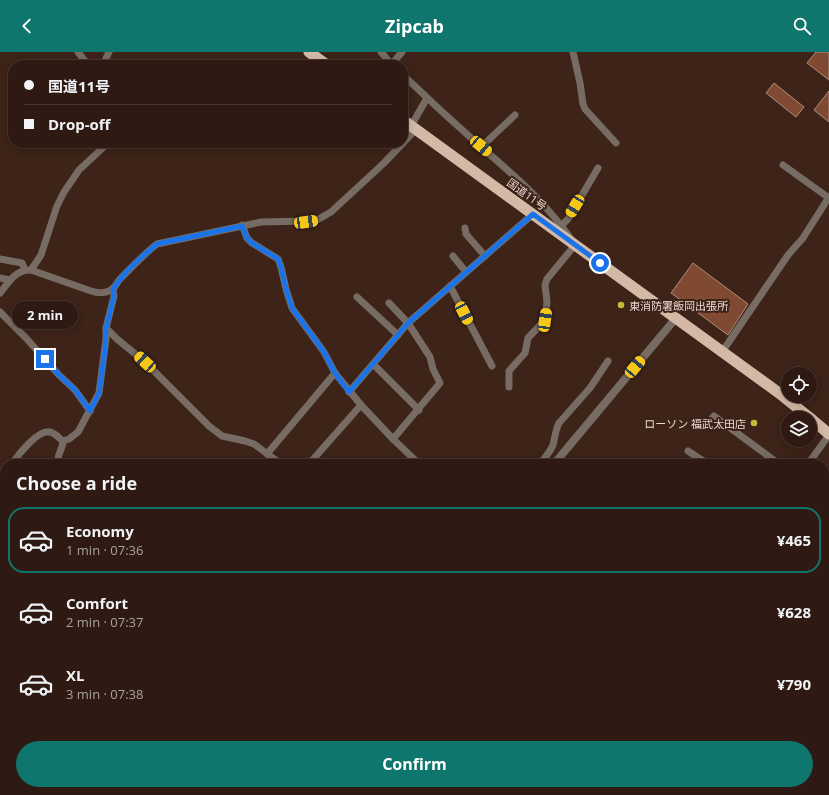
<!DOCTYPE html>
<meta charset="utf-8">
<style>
:root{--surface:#2e1a12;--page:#36231b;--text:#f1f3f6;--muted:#a7a19f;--line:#493832;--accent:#0f766e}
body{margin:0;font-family:"Open Sans","Noto Sans JP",sans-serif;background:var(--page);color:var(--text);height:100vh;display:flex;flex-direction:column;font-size:15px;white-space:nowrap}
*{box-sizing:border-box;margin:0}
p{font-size:13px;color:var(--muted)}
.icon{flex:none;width:22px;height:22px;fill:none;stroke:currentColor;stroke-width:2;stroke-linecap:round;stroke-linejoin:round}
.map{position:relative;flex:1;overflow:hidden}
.drawer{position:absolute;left:0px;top:407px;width:829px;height:336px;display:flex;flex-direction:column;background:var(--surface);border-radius:16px 16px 0 0;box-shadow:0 2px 10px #0003,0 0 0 1px var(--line)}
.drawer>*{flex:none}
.banner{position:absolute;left:8px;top:8px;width:400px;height:88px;border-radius:16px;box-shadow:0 2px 10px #0003,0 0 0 1px var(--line);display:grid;align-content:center;height:88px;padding:0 16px;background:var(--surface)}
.tools{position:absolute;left:781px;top:315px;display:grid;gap:8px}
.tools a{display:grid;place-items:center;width:36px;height:36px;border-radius:50%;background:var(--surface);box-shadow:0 2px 10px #0003,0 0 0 1px var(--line);font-size:20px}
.end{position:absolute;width:18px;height:18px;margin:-9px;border:5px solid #1a73e8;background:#fff;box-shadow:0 0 0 2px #fff}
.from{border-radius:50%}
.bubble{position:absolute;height:28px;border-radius:14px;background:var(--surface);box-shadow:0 2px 10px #0003,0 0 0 1px var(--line);font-size:13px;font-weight:700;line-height:28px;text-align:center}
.car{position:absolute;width:12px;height:24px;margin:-12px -6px;border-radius:5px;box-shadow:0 0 3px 1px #0007;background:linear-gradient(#f5c518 24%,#345 0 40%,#f5c518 0 76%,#345 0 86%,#f5c518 0)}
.banner b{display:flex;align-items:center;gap:14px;height:38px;font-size:15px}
.banner b+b{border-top:1px solid var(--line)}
.banner i{width:10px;height:10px;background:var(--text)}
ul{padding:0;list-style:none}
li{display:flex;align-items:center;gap:12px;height:66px;margin:0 8px 6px;padding:0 8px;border:2px solid transparent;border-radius:16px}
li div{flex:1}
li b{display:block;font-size:15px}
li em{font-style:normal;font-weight:700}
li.current{border-color:var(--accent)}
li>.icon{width:36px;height:36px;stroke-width:1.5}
h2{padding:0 16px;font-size:18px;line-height:48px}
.primary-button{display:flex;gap:8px;margin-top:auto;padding:8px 16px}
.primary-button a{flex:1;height:46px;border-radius:24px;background:var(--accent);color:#fff;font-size:16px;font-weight:700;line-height:46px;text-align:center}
header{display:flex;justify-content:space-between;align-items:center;height:52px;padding:0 16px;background:var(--accent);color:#fff;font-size:18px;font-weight:700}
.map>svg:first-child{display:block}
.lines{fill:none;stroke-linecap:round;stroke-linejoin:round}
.stream{stroke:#8996b6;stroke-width:2.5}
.river{stroke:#607aab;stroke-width:14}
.building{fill:#804a32;stroke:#ae8e80}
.minor{stroke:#776c63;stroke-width:7}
.tertiary{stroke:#776c63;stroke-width:8}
.trunk{stroke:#d4baa6;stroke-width:11}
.route{stroke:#1a73e8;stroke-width:5}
.poi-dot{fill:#caba3a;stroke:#3d2318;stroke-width:1.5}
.labels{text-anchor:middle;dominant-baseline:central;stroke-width:4;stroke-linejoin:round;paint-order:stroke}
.street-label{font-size:11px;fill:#e9d7d0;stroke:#3d2318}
.poi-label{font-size:11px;fill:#e9d7d0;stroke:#3d2318;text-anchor:start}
</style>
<header><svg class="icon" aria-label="back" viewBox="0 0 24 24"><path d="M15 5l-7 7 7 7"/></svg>Zipcab<svg class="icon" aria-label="search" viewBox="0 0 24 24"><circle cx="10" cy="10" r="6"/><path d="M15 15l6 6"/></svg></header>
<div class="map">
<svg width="829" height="743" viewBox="0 0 829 743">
<rect width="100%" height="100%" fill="#3d2318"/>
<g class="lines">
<polyline class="stream" points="361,738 368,743"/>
<g class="river">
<polyline points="0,696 5,713"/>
<polyline points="13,738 14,743"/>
</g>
</g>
<g class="building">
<polygon points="816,0 829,0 829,28 807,11"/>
<polygon points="774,31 804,55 796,65 766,41"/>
<polygon points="829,39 829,70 814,58"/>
<polygon points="693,211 748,252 728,283 671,241"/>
</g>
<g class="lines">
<g class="minor">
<polyline points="78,0 88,13"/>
<polyline points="381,0 392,13"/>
<polyline points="573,0 580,31 583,52 585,57 616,91"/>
<polyline points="392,12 402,0"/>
<polyline points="103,13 109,0"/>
<path d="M403 23C428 47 454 71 480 94 516 125 548 152 575 193L547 227 545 233 547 250 545 268 528 286 525 301 509 319V335"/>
<polyline points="411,74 427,46"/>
<polyline points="403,91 416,77"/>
<polyline points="481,95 515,63"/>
<polyline points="783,113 829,146"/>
<polyline points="242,173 247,186 252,191 278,207 281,215 286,237 292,256 324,300 335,321 361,353 393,387 419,412"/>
<polyline points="562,173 568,167 598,116"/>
<polyline points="465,176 466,182 485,204"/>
<polyline points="453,204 466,220"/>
<polyline points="0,207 22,211 25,218"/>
<polyline points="31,218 41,203 57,154 64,140 79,118 108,91"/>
<polyline points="0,226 10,228"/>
<polyline points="450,234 492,314"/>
<path d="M0 241C8 231 16 217 31 218L91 239C97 241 107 242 112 237 116 235 117 230 120 227 132 215 144 202 157 192L261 170 306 169 317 168 331 160 384 111 403 91"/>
<polyline points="357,245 398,283"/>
<polyline points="389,251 408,271 430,305 433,317 440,331 393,387"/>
<polyline points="0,260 26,286 59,323 75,338 90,359"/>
<polyline points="106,276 117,287 145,310 209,374 222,384 245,389 254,392 281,412"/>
<polyline points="722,300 788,203 803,186 829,145"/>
<polyline points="373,312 419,358"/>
<polyline points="349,340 408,271 533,162"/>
<polyline points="710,369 714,364 779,412"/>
<polyline points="688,399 708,412"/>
<polyline points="267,402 335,321"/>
<path d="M12 412C18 403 38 377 50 380 55 381 59 386 63 389"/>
<path d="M58 412C56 403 63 398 63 389L69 387 78 380 99 341 106 287V276L114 244 113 237"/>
<polyline points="309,412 361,353"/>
<path d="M540 412C545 406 550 400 553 393 555 386 555 379 559 371L590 336 608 309"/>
<polyline points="808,412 829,383"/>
<polyline points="0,420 5,418"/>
<polyline points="0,494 2,492 5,496"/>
<polyline points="0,591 5,589"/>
<polyline points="0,643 5,660"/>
<polyline points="27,738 28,743"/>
<polyline points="368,738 375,743"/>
<polyline points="75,743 80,738"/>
<polyline points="258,743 263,738"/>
<polyline points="296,743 299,738"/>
<polyline points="578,743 582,738"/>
</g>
<g class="tertiary">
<polyline points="554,412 676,266"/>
<polyline points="279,743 283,738"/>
</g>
<g class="trunk">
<polyline points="309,0 327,13"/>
<polyline points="403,68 779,341 810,366"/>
<polyline points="810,366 829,382"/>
</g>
</g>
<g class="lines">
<path class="route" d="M45 307 59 323 75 338 90 359 99 341 105 298 106 276 114 244 113 237C123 221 142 204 157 192L242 174 247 186 252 191 278 207 281 215 286 237 292 256 324 300 335 321 349 340 408 271 533 162 600 211"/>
</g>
<g class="poi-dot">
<circle cx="621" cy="253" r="4"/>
<circle cx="754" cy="371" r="4"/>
</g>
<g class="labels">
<g class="street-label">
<text transform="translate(527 142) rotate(36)">国道11号</text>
</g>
<g class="poi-label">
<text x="629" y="253">東消防署飯岡出張所</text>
<text x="746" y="371" text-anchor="end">ローソン 福武太田店</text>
</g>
</g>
</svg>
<div class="tools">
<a><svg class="icon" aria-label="locate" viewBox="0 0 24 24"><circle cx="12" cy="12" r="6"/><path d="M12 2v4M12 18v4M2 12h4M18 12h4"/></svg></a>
<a><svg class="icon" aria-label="layers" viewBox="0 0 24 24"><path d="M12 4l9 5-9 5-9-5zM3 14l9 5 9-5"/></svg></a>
</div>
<i class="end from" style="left:600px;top:211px"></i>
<i class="end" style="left:45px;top:307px"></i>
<div class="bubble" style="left:12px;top:249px;width:66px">2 min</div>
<i class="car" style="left:481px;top:94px;rotate:130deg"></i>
<i class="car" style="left:575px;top:154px;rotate:211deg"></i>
<i class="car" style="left:306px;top:170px;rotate:82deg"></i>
<i class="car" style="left:464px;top:261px;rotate:153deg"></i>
<i class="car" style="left:545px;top:268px;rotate:8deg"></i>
<i class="car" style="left:145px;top:310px;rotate:312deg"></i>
<i class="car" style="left:635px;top:315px;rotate:40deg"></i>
<div class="banner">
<b><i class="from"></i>国道11号</b>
<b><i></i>Drop-off</b>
</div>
<section class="drawer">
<h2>Choose a ride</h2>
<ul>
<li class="current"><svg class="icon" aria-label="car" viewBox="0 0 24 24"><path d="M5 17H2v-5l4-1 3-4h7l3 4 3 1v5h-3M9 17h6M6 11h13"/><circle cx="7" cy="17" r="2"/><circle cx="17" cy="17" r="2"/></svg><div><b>Economy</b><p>1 min · 07:36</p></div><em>¥465</em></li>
<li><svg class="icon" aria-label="car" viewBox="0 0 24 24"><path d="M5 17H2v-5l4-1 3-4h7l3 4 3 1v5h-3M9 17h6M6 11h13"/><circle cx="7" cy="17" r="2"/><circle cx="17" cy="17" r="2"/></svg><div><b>Comfort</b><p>2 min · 07:37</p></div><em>¥628</em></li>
<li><svg class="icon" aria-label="car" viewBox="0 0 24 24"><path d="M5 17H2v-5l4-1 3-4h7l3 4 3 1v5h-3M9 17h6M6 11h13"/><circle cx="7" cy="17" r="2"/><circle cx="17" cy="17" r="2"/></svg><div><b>XL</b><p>3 min · 07:38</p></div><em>¥790</em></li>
</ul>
<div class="primary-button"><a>Confirm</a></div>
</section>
</div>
